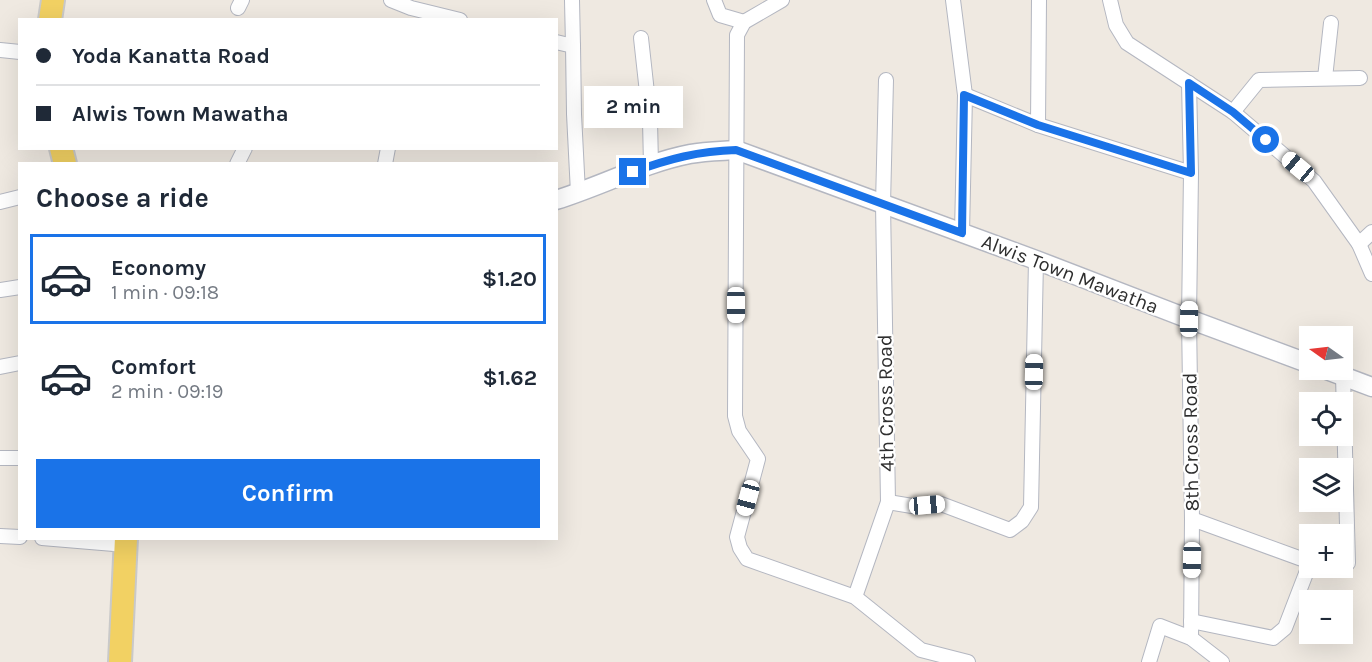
<!DOCTYPE html>
<meta charset="utf-8">
<style>
:root{--surface:#fff;--page:#f2f2f3;--text:#1f2937;--muted:#747a83;--line:#e0e1e3;--accent:#1a73e8}
body{margin:0;font-family:Karla,sans-serif;background:var(--page);color:var(--text);height:100vh;display:flex;flex-direction:column;font-size:22px;white-space:nowrap}
*{box-sizing:border-box;margin:0}
p{font-size:20px;color:var(--muted)}
.icon{flex:none;width:33px;height:33px;fill:none;stroke:currentColor;stroke-width:2;stroke-linecap:round;stroke-linejoin:round}
.map{position:relative;flex:1;overflow:hidden}
.drawer{position:absolute;left:18px;top:162px;width:540px;height:378px;display:flex;flex-direction:column;background:var(--surface);border-radius:0px;box-shadow:0 6px 24px #0002}
.drawer>*{flex:none}
.top-card{position:absolute;left:18px;top:18px;width:540px;height:132px;border-radius:0px;box-shadow:0 6px 24px #0002;display:grid;align-content:center;height:132px;padding:0 18px;background:var(--surface)}
.needle{width:39px;rotate:284deg}
.controls{position:absolute;left:1299px;top:326px;display:grid;gap:12px}
.controls a{display:grid;place-items:center;width:54px;height:54px;border-radius:0px;background:var(--surface);box-shadow:0 6px 24px #0002;font-size:30px}
.end{position:absolute;width:27px;height:27px;margin:-14px;border:8px solid #1a73e8;background:#fff;box-shadow:0 0 0 3px #fff}
.from{border-radius:50%}
.bubble{position:absolute;height:42px;border-radius:0px;background:var(--surface);box-shadow:0 6px 24px #0002;font-size:20px;font-weight:700;line-height:42px;text-align:center}
.car{position:absolute;width:18px;height:36px;margin:-18px -9px;border-radius:8px;box-shadow:0 0 4px 2px #0007;background:linear-gradient(#fff 24%,#345 0 40%,#fff 0 76%,#345 0 86%,#fff 0)}
.top-card b{display:flex;align-items:center;gap:21px;height:57px;font-size:22px}
.top-card b+b{border-top:2px solid var(--line)}
.top-card i{width:15px;height:15px;background:var(--text)}
ul{padding:0;list-style:none}
li{display:flex;align-items:center;gap:18px;height:90px;margin:0 12px 9px;padding:0 6px;border:3px solid transparent;border-radius:0px}
li div{flex:1}
li b{display:block;font-size:22px}
li em{font-style:normal;font-weight:700}
li.on{border-color:var(--accent)}
li>.icon{width:54px;height:54px;stroke-width:1.5}
h2{padding:0 18px;font-size:27px;line-height:72px}
.action{display:flex;gap:12px;margin-top:auto;padding:12px 18px}
.action a{flex:1;height:69px;border-radius:0px;background:var(--accent);color:#fff;font-size:24px;font-weight:700;line-height:69px;text-align:center}
.map>svg:first-child{display:block}
.lines{fill:none;stroke-linecap:round;stroke-linejoin:round}
.minor-casing{stroke:#b4b7c1;stroke-width:16}
.tertiary-casing{stroke:#b4b7c1;stroke-width:21}
.primary-casing{stroke:#c9c9c9;stroke-width:26}
.minor{stroke:#fff;stroke-width:14}
.tertiary{stroke:#fff;stroke-width:18}
.primary{stroke:#f2d163;stroke-width:22}
.route{stroke:#1a73e8;stroke-width:8}
.labels{text-anchor:middle;dominant-baseline:central;stroke-width:4.5;stroke-linejoin:round;paint-order:stroke}
.street-label{font-size:20px;fill:#2e2e2e;stroke:#fff}
</style>
<div class="map">
<svg width="1372" height="662" viewBox="0 0 1372 662">
<rect width="100%" height="100%" fill="#efe9e1"/>
<g class="lines">
<defs>
<g id="minor">
<polyline points="391,0 411,8 460,20"/>
<polyline points="572,0 573,46"/>
<polyline points="714,0 720,15 744,22"/>
<polyline points="782,0 744,22 737,35 735,416 739,431 758,459 737,537 740,548 747,559 855,597 921,650 968,662"/>
<polyline points="953,0 965,95 962,233"/>
<polyline points="1110,0 1116,25 1127,43 1233,112 1314,181 1359,244 1372,274"/>
<polyline points="238,8 242,0"/>
<polyline points="641,38 650,120 651,165"/>
<polyline points="556,42 573,46 574,114 578,193"/>
<polyline points="0,50 20,52"/>
<polyline points="1325,78 1331,23"/>
<polyline points="1189,83 1191,173 1189,319 1192,519 1191,638"/>
<polyline points="965,95 1038,125 1191,173"/>
<polyline points="1233,112 1259,80 1360,78"/>
<polyline points="1038,125 1039,0"/>
<polyline points="237,164 245,148"/>
<polyline points="385,164 388,148"/>
<polyline points="0,202 20,197"/>
<polyline points="1359,244 1372,232"/>
<polyline points="0,290 20,287"/>
<polyline points="0,367 20,363"/>
<polyline points="0,458 20,458"/>
<polyline points="888,502 912,506 941,504 1010,530 1022,521 1031,507 1036,260"/>
<polyline points="1192,519 1310,562"/>
<polyline points="0,536 20,537"/>
<polyline points="42,538 126,545"/>
<polyline points="1328,567 1342,569 1348,563 1343,376"/>
<polyline points="855,597 888,502 883,204 886,80"/>
<polyline points="1191,621 1273,638 1285,628 1310,563"/>
<polyline points="1149,662 1160,626 1191,638 1222,662"/>
</g>
<g id="tertiary">
<path d="M556 200C601 186 644 163 690 154 705 151 721 151 736 150L1036 260 1189 319 1310 364"/>
<polyline points="1324,369 1372,387"/>
</g>
<g id="primary">
<polyline points="50,20 53,0"/>
<polyline points="61,148 65,164"/>
<polyline points="120,662 126,538"/>
</g>
</defs>
<use href="#minor" class="minor-casing"/>
<use href="#tertiary" class="tertiary-casing"/>
<use href="#primary" class="primary-casing"/>
<use href="#minor" class="minor"/>
<use href="#tertiary" class="tertiary"/>
<use href="#primary" class="primary"/>
</g>
<g class="lines">
<path class="route" d="M633 172C668 159 699 151 736 150L962 233 964 95 1038 125 1191 173 1189 83 1233 112 1266 140"/>
</g>
<g class="labels">
<g class="street-label">
<text transform="translate(1070 274) rotate(21)">Alwis Town Mawatha</text>
<text transform="translate(886 403) rotate(-91)">4th Cross Road</text>
<text transform="translate(1191 442) rotate(-91)">8th Cross Road</text>
</g>
</g>
</svg>
<div class="controls">
<a><svg class="needle" viewBox="-14 -14 28 28"><path d="M0-13l5 13h-10z" fill="#e53935"/><path d="M0 13l5-13h-10z" fill="#747a83"/></svg></a>
<a><svg class="icon" aria-label="locate" viewBox="0 0 24 24"><circle cx="12" cy="12" r="6"/><path d="M12 2v4M12 18v4M2 12h4M18 12h4"/></svg></a>
<a><svg class="icon" aria-label="layers" viewBox="0 0 24 24"><path d="M12 4l9 5-9 5-9-5zM3 14l9 5 9-5"/></svg></a>
<a>+</a>
<a>−</a>
</div>
<i class="end from" style="left:1266px;top:140px"></i>
<i class="end" style="left:633px;top:172px"></i>
<div class="bubble" style="left:584px;top:86px;width:99px">2 min</div>
<i class="car" style="left:1298px;top:167px;rotate:310deg"></i>
<i class="car" style="left:736px;top:305px;rotate:180deg"></i>
<i class="car" style="left:1189px;top:319px;rotate:1deg"></i>
<i class="car" style="left:1034px;top:372px;rotate:1deg"></i>
<i class="car" style="left:748px;top:498px;rotate:195deg"></i>
<i class="car" style="left:927px;top:505px;rotate:85deg"></i>
<i class="car" style="left:1192px;top:560px;rotate:181deg"></i>
<div class="top-card">
<b><i class="from"></i>Yoda Kanatta Road</b>
<b><i></i>Alwis Town Mawatha</b>
</div>
<section class="drawer">
<h2>Choose a ride</h2>
<ul>
<li class="on"><svg class="icon" aria-label="car" viewBox="0 0 24 24"><path d="M5 17H2v-5l4-1 3-4h7l3 4 3 1v5h-3M9 17h6M6 11h13"/><circle cx="7" cy="17" r="2"/><circle cx="17" cy="17" r="2"/></svg><div><b>Economy</b><p>1 min · 09:18</p></div><em>$1.20</em></li>
<li><svg class="icon" aria-label="car" viewBox="0 0 24 24"><path d="M5 17H2v-5l4-1 3-4h7l3 4 3 1v5h-3M9 17h6M6 11h13"/><circle cx="7" cy="17" r="2"/><circle cx="17" cy="17" r="2"/></svg><div><b>Comfort</b><p>2 min · 09:19</p></div><em>$1.62</em></li>
</ul>
<div class="action"><a>Confirm</a></div>
</section>
</div>
